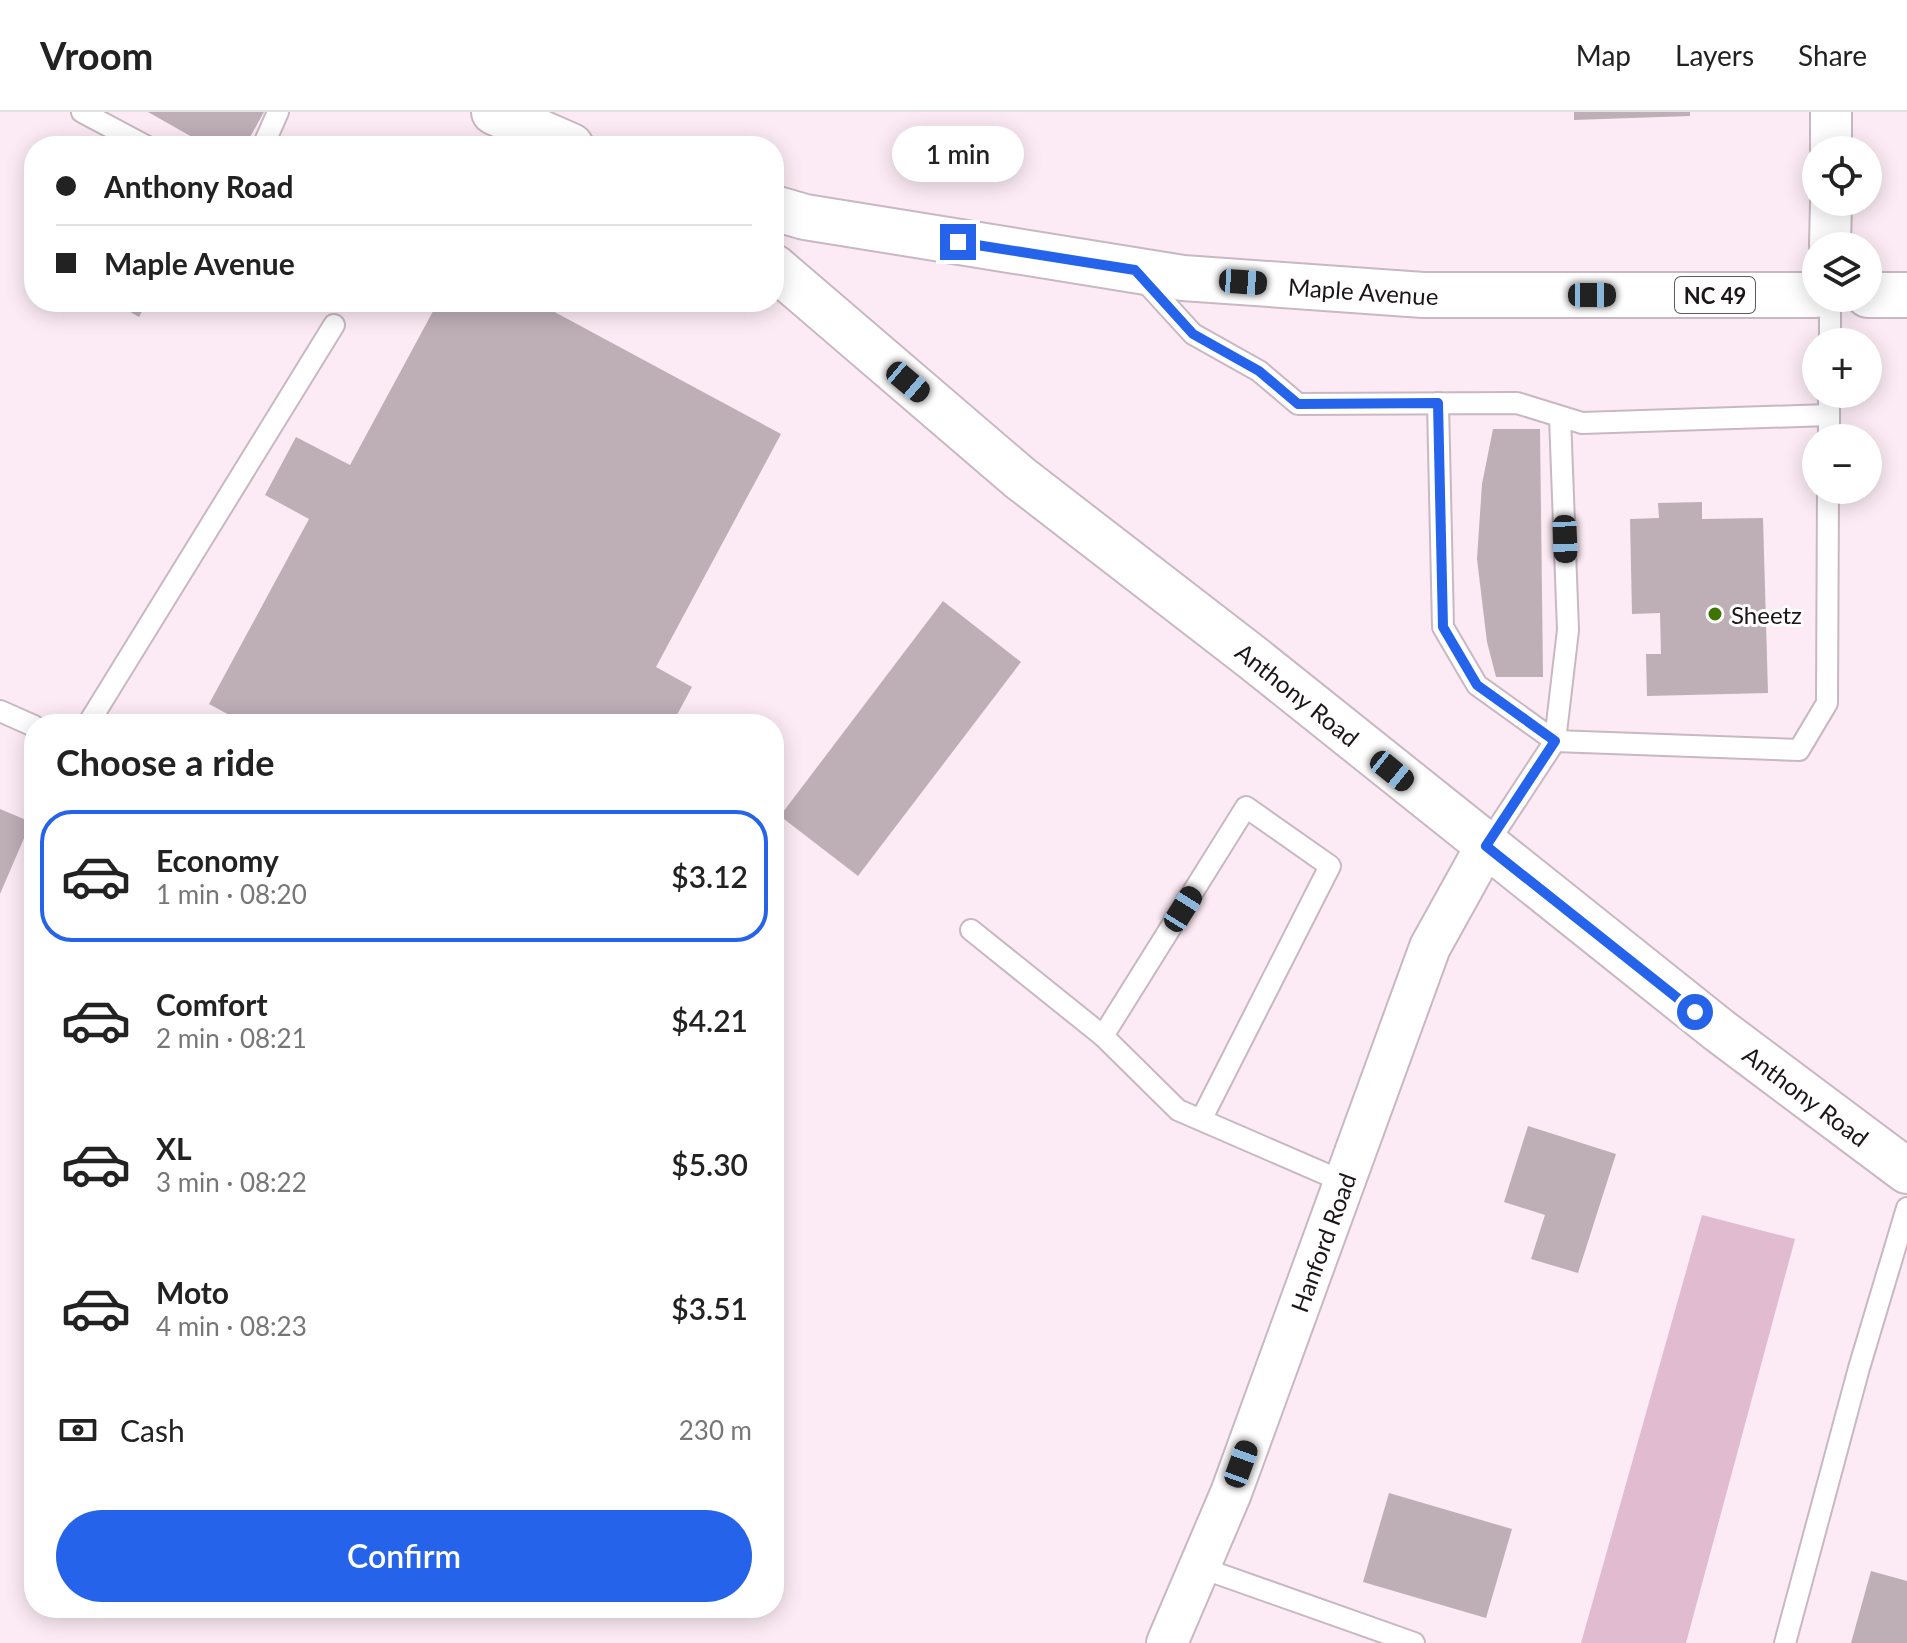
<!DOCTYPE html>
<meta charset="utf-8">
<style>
:root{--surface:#fff;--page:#f2f2f2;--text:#222;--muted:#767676;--line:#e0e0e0;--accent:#2563eb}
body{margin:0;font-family:Lato,sans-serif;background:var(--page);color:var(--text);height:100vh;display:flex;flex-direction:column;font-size:30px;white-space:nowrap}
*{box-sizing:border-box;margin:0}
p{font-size:26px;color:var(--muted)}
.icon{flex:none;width:44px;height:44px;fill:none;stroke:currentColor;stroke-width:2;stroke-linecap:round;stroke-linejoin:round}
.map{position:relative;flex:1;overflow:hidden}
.sheet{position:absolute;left:24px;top:602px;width:760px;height:904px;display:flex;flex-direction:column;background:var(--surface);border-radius:32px;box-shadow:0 4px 20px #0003}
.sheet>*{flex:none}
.top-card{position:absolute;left:24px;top:24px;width:760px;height:176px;border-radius:32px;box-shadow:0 4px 20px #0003;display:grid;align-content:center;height:176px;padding:0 32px;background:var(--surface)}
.controls{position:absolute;left:1802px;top:24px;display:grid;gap:16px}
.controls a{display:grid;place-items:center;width:80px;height:80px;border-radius:50%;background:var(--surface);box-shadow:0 4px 20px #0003;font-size:40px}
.end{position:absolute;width:36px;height:36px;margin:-18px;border:10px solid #2563eb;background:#fff;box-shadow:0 0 0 4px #fff}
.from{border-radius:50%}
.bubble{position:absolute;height:56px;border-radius:28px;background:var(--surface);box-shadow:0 4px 20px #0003;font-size:26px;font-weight:600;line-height:56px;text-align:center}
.car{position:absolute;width:24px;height:48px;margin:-24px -12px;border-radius:10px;box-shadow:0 0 6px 2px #0007;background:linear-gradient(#222 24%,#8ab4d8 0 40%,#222 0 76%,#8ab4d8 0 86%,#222 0)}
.top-card b{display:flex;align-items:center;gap:28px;height:76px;font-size:30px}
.top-card b+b{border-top:2px solid var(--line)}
.top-card i{width:20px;height:20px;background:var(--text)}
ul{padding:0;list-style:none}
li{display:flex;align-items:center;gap:24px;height:132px;margin:0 16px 12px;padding:0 16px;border:4px solid transparent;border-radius:32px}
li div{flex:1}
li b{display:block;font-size:30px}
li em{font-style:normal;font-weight:600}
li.active{border-color:var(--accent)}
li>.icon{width:72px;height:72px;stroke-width:1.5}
h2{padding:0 32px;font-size:36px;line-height:96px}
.pay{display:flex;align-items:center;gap:20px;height:88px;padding:0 32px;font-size:30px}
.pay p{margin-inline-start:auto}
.cta{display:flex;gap:16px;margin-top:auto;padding:16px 32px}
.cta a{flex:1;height:92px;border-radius:48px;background:var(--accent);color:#fff;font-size:32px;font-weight:600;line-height:92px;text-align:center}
header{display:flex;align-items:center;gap:48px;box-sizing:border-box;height:112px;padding:0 40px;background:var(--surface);border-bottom:2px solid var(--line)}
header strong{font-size:38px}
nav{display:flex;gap:44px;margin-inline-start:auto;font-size:28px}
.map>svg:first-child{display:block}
.green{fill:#e1bbd0}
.building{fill:#beaeb6}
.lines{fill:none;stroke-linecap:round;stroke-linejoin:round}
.service-casing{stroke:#c8b8c1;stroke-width:24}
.minor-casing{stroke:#c8b8c1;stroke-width:44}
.tertiary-casing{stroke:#c8b8c1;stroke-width:48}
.primary-casing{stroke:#c8b8c1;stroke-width:48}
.service{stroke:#fff;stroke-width:20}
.minor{stroke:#fff;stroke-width:40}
.tertiary{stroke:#fff;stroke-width:44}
.primary{stroke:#fff;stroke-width:44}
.route{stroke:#2563eb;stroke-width:10}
.poi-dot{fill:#3d7403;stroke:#fefefe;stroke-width:3}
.labels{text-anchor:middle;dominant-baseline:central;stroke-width:6;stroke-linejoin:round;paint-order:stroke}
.shield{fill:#fefefe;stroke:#605c5e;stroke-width:2}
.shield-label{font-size:22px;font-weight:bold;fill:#1c1619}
.street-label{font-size:24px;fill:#1c1619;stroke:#fefefe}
.poi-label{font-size:24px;fill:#1c1619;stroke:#fefefe;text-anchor:start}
</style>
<header>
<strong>Vroom</strong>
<nav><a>Map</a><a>Layers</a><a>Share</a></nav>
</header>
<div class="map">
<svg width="1907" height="1531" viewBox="0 0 1907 1531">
<rect width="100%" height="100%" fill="#fcebf4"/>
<polygon class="green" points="1702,1103 1795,1127 1686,1531 1581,1531"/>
<g class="building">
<polygon points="148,0 264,0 245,34 208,34"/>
<polygon points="1574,0 1690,0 1690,4 1574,8"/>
<polygon points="113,190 147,190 139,205"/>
<polygon points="438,190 536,190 781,322 656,555 692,575 672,612 246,612 209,592 309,407 265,383 296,325 350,353"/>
<polygon points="1493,317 1540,317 1543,565 1496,565 1487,530 1477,447 1482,372"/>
<polygon points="1702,390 1702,407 1763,406 1768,581 1647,584 1646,542 1661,542 1660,501 1632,502 1630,407 1659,406 1658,391"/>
<polygon points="943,489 1021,550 858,764 780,704"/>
<polygon points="0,697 31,710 0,782"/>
<polygon points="1528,1014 1616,1042 1578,1161 1531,1147 1545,1103 1504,1090"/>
<polygon points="1389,1381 1512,1417 1486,1506 1363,1470"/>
<polygon points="1871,1459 1907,1469 1907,1531 1851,1531"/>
</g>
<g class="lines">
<defs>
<g id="service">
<polyline points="82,0 146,34"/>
<polyline points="263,34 278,0"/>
<polyline points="1140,164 1193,222 1259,259 1298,292 1517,291 1582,311 1829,303"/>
<polyline points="1830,230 1830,186"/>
<polyline points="1438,291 1443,515 1477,573 1555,629 1568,518 1560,305"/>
<polyline points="1829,326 1829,282"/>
<polyline points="0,599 34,614"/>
<polyline points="88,612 334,213"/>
<polyline points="1486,734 1555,629 1799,638 1827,591 1828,378"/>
<polyline points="971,818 1103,924"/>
<polyline points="1201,1008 1330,754 1246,695 1103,924 1178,998 1344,1070"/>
<polyline points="1199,1455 1414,1531"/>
<polyline points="1785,1531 1859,1256 1907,1096"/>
</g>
<g id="minor">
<polyline points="1831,38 1831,0"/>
<polyline points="1830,134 1831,90"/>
<path id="s1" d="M1167 1531 1231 1381 1430 835 1486 734"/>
</g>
<g id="tertiary">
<path id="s2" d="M774 155 1020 366 1253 546 1720 919 1907 1059"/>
</g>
<g id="primary">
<polyline points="494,0 571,34"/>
<path id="s3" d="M774 96 805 105 1183 166 1423 183H1816"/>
<polyline points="1868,183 1907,183"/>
</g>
</defs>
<use href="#service" class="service-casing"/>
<use href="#minor" class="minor-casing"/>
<use href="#tertiary" class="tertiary-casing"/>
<use href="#primary" class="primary-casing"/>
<use href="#service" class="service"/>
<use href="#minor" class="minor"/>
<use href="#tertiary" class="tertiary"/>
<use href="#primary" class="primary"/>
</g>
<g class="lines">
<polyline class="route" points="958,130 1135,158 1193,222 1259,259 1298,292 1438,291 1443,515 1477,573 1555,629 1486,734 1695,900"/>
</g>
<circle class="poi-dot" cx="1715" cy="502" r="8"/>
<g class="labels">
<rect class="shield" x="1675" y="165" width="80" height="36" rx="6"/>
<g class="shield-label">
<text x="1715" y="183">NC 49</text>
</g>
<g class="street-label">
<text stroke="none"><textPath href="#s3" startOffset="596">Maple Avenue</textPath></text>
<text stroke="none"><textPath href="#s2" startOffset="676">Anthony Road</textPath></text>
<text stroke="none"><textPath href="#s2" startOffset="1324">Anthony Road</textPath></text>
<text stroke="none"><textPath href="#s1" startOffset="430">Hanford Road</textPath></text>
</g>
<g class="poi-label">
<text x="1731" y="502">Sheetz</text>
</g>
</g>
</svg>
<div class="controls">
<a><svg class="icon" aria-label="locate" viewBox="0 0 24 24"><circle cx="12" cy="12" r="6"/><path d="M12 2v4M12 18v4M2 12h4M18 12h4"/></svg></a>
<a><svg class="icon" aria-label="layers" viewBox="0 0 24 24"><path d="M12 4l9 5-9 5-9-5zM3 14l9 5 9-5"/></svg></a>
<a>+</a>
<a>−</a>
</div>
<i class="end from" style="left:1695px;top:900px"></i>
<i class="end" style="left:958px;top:130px"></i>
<div class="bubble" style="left:892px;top:14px;width:132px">1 min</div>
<i class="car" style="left:1243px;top:170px;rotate:94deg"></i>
<i class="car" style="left:1592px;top:183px;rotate:90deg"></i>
<i class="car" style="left:908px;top:270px;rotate:130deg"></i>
<i class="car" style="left:1565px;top:427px;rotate:178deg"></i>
<i class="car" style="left:1392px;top:659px;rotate:129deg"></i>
<i class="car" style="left:1183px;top:797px;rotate:32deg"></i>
<i class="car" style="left:1241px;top:1352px;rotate:20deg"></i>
<div class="top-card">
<b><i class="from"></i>Anthony Road</b>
<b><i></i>Maple Avenue</b>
</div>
<section class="sheet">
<h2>Choose a ride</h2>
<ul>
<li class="active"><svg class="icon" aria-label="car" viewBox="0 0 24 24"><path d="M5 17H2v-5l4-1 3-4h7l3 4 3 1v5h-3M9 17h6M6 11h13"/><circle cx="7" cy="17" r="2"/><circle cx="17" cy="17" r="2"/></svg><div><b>Economy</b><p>1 min · 08:20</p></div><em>$3.12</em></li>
<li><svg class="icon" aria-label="car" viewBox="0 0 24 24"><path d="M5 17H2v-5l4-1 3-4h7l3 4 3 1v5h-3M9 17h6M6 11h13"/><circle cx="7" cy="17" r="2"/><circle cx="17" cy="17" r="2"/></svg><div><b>Comfort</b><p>2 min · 08:21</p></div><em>$4.21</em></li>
<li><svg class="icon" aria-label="car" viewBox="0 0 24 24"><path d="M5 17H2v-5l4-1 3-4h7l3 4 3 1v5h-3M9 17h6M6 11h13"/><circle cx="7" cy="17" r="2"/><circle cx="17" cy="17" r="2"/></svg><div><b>XL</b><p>3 min · 08:22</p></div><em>$5.30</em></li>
<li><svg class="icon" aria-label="car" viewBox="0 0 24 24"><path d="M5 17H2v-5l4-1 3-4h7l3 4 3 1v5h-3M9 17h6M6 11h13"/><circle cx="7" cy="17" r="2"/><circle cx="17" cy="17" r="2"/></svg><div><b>Moto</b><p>4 min · 08:23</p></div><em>$3.51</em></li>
</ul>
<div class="pay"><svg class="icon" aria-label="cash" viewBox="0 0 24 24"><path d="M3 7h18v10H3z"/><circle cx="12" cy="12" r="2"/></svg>Cash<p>230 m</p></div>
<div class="cta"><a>Confirm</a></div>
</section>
</div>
